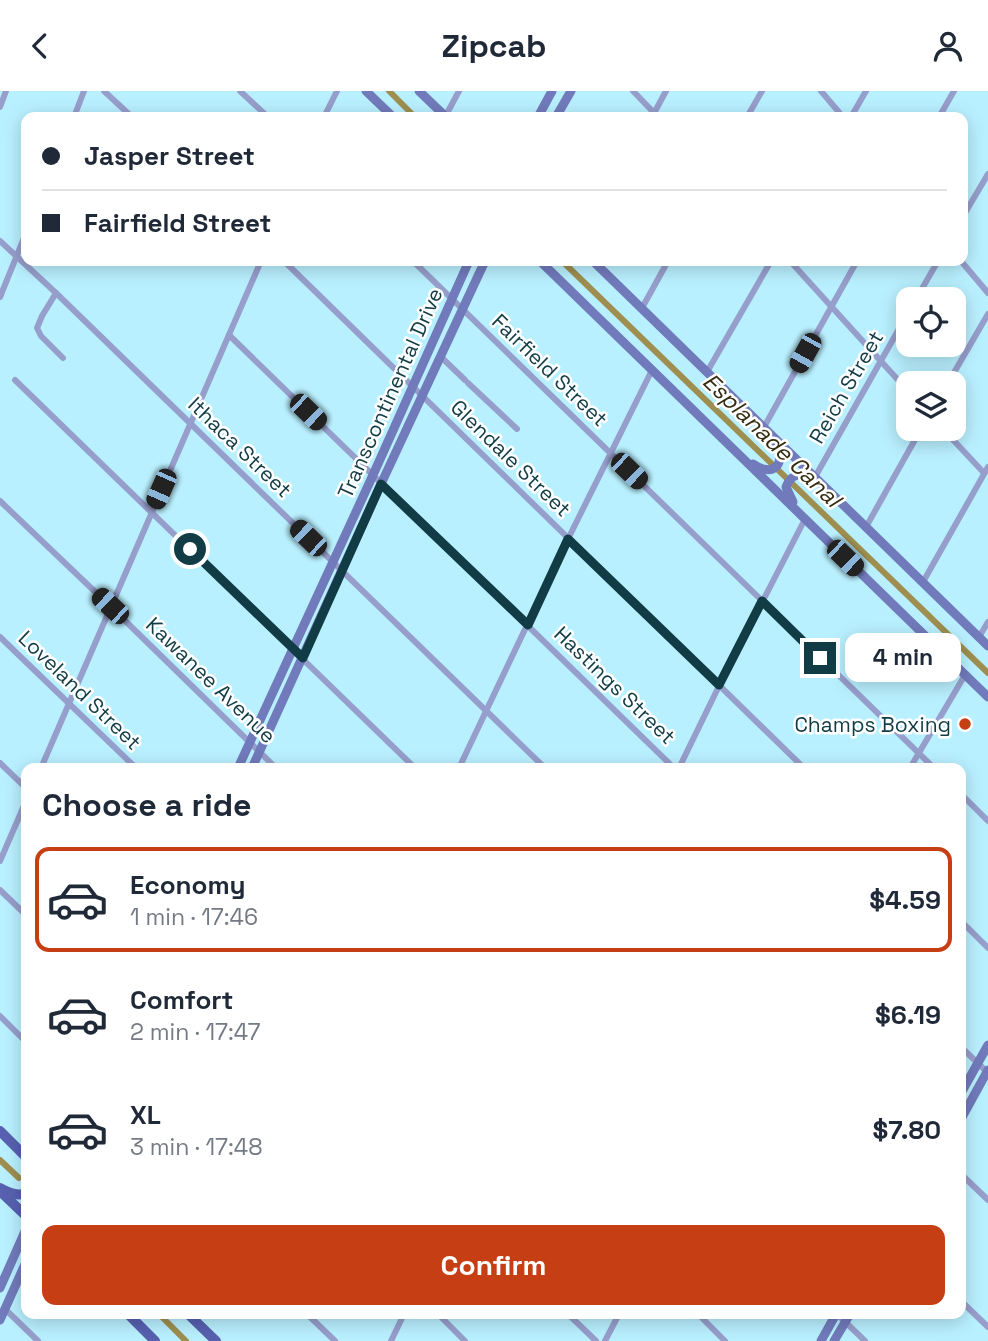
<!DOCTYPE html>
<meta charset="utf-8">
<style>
:root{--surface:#fff;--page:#f2f2f3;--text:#1f2937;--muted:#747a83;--line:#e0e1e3;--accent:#c63e13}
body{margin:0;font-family:"Space Grotesk",sans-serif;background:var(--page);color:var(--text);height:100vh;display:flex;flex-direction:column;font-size:26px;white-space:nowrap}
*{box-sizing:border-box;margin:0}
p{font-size:23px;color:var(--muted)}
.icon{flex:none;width:38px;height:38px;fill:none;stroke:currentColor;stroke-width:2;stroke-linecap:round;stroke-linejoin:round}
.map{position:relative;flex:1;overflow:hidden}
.details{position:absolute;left:21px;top:672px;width:945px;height:556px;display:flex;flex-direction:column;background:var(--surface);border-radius:14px;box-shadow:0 4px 18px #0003}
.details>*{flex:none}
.guide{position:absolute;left:21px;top:21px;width:947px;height:154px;border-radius:14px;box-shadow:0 4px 18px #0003;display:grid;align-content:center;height:154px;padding:0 21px;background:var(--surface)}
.fabs{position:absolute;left:896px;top:196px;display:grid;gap:14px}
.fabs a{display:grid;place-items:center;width:70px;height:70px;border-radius:14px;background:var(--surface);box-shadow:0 4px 18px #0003;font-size:35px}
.end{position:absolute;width:32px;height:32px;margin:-16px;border:9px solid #113c46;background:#fff;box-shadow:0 0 0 4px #fff}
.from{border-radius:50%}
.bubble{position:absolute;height:49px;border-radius:14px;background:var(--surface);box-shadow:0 4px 18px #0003;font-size:23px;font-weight:700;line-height:49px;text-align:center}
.car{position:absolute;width:21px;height:42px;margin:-21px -10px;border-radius:9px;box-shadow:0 0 5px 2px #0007;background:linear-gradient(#222 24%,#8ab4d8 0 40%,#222 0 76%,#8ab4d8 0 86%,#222 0)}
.guide b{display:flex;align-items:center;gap:24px;height:66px;font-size:26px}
.guide b+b{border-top:2px solid var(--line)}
.guide i{width:18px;height:18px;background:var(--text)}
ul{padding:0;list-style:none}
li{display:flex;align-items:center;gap:21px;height:105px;margin:0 14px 10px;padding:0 7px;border:4px solid transparent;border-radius:14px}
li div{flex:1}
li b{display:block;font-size:26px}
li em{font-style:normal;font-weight:700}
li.on{border-color:var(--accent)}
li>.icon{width:63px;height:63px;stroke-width:1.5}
h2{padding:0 21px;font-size:32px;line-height:84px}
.cta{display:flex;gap:14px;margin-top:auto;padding:14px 21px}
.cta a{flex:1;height:80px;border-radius:14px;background:var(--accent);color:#fff;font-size:28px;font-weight:700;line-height:80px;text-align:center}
header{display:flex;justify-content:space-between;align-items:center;height:91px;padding:0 21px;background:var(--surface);font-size:32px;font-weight:700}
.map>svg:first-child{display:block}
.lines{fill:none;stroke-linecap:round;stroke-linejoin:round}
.canal{stroke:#9e8e50;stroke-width:6}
.street{stroke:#969ecb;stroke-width:6}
.secondary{stroke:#717bbb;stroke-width:9}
.primary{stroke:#5761af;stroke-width:10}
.route{stroke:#113c46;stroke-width:9}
.poi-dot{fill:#c63e13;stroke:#fff;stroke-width:2.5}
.labels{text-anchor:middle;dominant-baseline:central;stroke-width:5;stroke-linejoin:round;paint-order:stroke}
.street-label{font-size:21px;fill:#113c46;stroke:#fff}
.poi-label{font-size:21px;fill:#113c46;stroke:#fff;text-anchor:end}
.water-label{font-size:23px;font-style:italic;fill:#332c0f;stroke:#fff}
</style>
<header><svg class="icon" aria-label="back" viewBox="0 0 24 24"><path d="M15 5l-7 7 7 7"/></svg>Zipcab<svg class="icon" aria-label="person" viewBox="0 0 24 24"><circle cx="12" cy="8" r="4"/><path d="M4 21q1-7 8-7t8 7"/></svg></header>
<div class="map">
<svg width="988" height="1250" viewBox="0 0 988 1250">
<rect width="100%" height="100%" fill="#b9f0ff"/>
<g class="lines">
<g class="canal">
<polyline points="389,0 415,26"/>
<polyline points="562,170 988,582"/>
<polyline points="0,1069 19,1087"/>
<polyline points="159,1223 186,1250"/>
</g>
<g class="street">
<polyline points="104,0 132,26"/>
<polyline points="240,0 268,26"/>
<polyline points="633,0 658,26"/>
<polyline points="821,0 843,26"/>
<polyline points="0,16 6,0"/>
<polyline points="74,26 84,0"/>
<polyline points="324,26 337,0"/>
<polyline points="445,26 459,0"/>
<polyline points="652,26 666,0"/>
<polyline points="747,26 762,0"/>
<polyline points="851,26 866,0"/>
<polyline points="939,26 954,0"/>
<polyline points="962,127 988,83"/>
<polyline points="0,150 56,202 545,677"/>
<polyline points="284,170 804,677"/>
<polyline points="413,170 934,677"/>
<polyline points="790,170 908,300"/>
<polyline points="961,170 988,202"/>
<polyline points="56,202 42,225 37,237 41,245 63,267"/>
<polyline points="0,206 26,142"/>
<polyline points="916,208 938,170"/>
<polyline points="642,217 668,170"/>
<polyline points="229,244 674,677"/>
<polyline points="440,265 465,289"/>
<polyline points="707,281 771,170"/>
<polyline points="15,289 415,677"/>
<polyline points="468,292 517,338"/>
<polyline points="948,292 988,223"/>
<polyline points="764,336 857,170"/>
<polyline points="943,338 984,382"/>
<polyline points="815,386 908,222"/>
<polyline points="0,410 110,515 276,677"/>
<polyline points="866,436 921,338"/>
<polyline points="923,491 988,376"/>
<polyline points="0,546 136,677"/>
<polyline points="979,546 988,531"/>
<polyline points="0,672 26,697"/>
<polyline points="41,677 261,170"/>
<polyline points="459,677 568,448 652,279"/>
<polyline points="679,677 719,595 805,428"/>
<polyline points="910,677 965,584"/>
<polyline points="961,703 988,730"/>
<polyline points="0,770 26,710"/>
<polyline points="0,799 26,824"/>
<polyline points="961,830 988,857"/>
<polyline points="0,925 26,951"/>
<polyline points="961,956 988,982"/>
<polyline points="961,1083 988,1109"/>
<polyline points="961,1210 988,1236"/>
<polyline points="5,1218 38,1250"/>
<polyline points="307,1223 335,1250"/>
<polyline points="438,1223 465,1250"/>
<polyline points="568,1223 596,1250"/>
<polyline points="698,1223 725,1250"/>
<polyline points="837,1223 865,1250"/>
<polyline points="391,1250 404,1223"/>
<polyline points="605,1250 619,1223"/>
</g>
<g class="secondary">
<polyline points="366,0 393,26"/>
<polyline points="419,0 446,26"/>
<polyline points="538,26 552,0"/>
<polyline points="556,26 571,0"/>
<polyline points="540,170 988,606"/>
<polyline points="593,170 988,555"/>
<path d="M753 373C773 387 787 373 776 352"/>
<path d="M793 411 786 396C792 381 803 381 813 391"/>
<polyline points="238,677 373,384 469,170"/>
<polyline points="252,677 381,393 485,170"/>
<polyline points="961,1002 988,954"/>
<polyline points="961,1028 988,979"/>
<polyline points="0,1197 26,1138"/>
<polyline points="0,1229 26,1171"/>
<polyline points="821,1250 836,1223"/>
<polyline points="834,1250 850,1223"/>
</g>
<g class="primary">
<polyline points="0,1040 26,1066"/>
<path d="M0 1097C8 1101 17 1106 26 1102"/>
<polyline points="0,1100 26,1125"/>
<polyline points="128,1223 155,1250"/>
<polyline points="188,1223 216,1250"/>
</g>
</g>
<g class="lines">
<polyline class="route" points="190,458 303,567 381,393 528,534 568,448 719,594 762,510 820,567"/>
</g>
<circle class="poi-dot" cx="965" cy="633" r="7"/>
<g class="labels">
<g class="street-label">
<text transform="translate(550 279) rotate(44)">Fairfield Street</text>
<text transform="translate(846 296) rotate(-60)">Reich Street</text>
<text transform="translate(390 302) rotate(-66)">Transcontinental Drive</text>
<text transform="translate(240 356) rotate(44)">Ithaca Street</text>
<text transform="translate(511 367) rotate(44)">Glendale Street</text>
<text transform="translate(211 589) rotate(44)">Kawanee Avenue</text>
<text transform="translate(615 594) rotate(44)">Hastings Street</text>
<text transform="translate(80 599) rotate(44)">Loveland Street</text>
</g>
<g class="poi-label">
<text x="951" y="633">Champs Boxing</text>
</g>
<g class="water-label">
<text transform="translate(772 349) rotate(44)">Esplanade Canal</text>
</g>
</g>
</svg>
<div class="fabs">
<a><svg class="icon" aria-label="locate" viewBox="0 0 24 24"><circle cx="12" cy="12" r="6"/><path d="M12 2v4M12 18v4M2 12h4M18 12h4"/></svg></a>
<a><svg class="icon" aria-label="layers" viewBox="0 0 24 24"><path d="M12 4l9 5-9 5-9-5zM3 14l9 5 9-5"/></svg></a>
</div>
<i class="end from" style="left:190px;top:458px"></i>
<i class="end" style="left:820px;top:567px"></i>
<div class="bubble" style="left:845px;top:542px;width:116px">4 min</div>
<i class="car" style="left:805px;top:262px;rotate:209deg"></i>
<i class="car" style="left:308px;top:321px;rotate:134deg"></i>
<i class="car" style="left:629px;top:380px;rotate:134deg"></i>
<i class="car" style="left:161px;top:398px;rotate:204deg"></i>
<i class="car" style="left:308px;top:447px;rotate:314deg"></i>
<i class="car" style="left:845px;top:467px;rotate:134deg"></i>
<i class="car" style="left:110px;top:515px;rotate:313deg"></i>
<div class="guide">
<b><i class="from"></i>Jasper Street</b>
<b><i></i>Fairfield Street</b>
</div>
<section class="details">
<h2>Choose a ride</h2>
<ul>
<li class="on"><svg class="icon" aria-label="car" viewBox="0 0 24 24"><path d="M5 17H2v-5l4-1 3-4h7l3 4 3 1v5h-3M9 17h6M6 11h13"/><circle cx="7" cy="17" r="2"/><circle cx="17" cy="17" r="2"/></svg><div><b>Economy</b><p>1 min · 17:46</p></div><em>$4.59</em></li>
<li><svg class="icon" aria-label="car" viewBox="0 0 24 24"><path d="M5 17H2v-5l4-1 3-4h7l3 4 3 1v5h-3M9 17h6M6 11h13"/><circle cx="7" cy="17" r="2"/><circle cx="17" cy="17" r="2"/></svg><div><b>Comfort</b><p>2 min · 17:47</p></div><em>$6.19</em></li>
<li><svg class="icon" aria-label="car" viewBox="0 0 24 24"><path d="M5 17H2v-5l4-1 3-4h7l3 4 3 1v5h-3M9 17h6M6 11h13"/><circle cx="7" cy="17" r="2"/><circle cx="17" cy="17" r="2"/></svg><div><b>XL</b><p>3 min · 17:48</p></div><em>$7.80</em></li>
</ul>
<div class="cta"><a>Confirm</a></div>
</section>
</div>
